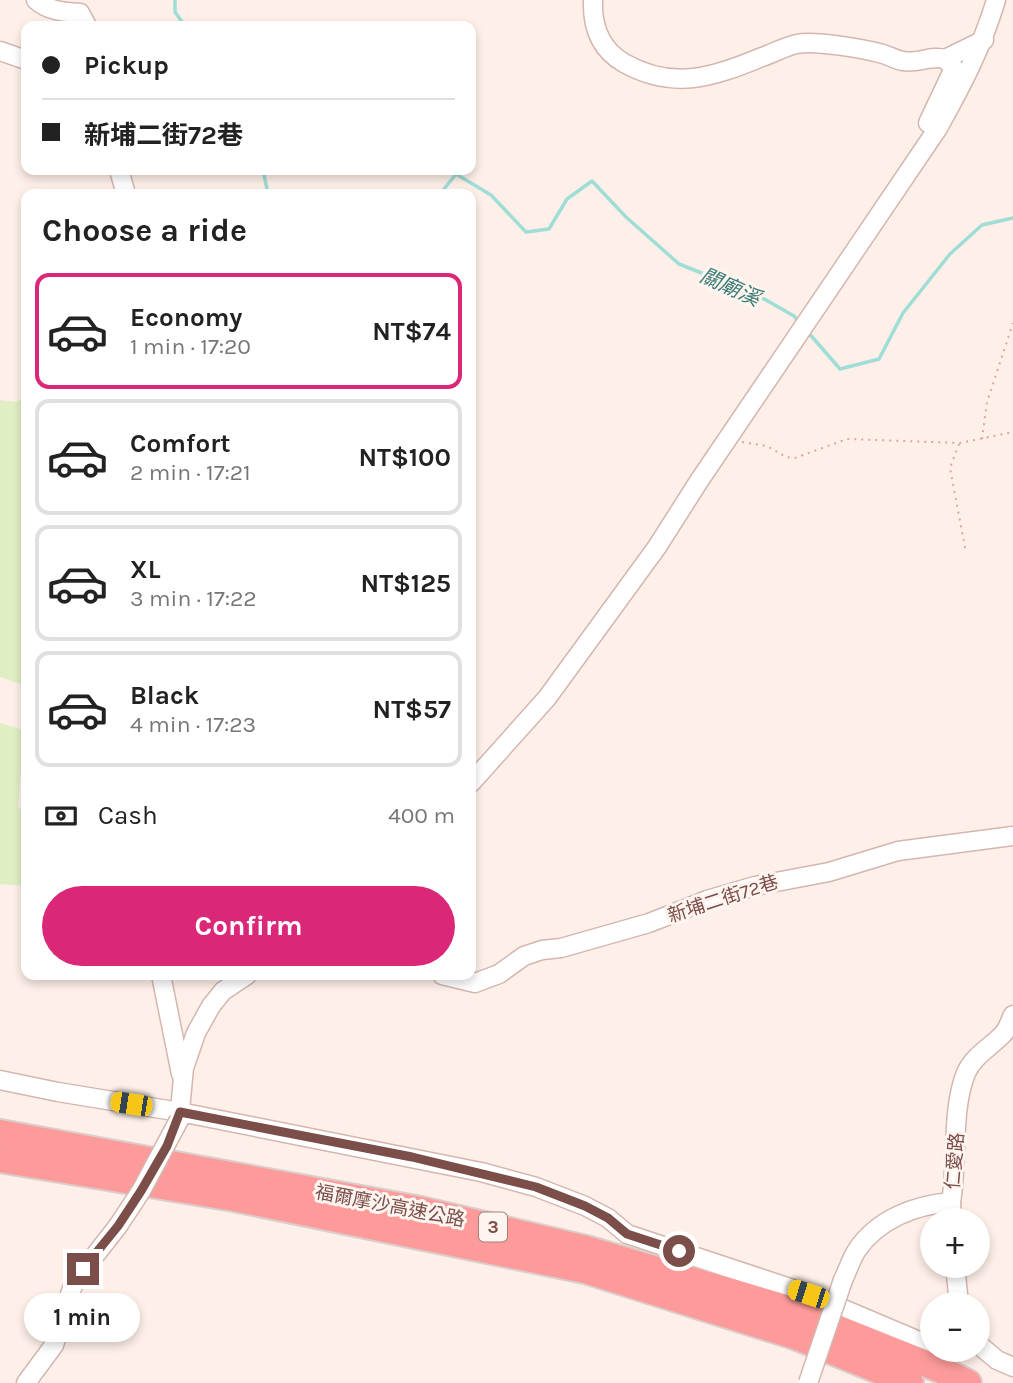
<!DOCTYPE html>
<meta charset="utf-8">
<style>
:root{--surface:#fff;--page:#f6f6f6;--text:#222;--muted:#767676;--line:#e0e0e0;--accent:#db2777}
body{margin:0;font-family:Karla,"Noto Sans TC",sans-serif;background:var(--page);color:var(--text);height:100vh;display:flex;flex-direction:column;font-size:26px;white-space:nowrap}
*{box-sizing:border-box;margin:0}
p{font-size:23px;color:var(--muted)}
.icon{flex:none;width:38px;height:38px;fill:none;stroke:currentColor;stroke-width:2;stroke-linecap:round;stroke-linejoin:round}
.map{position:relative;flex:1;overflow:hidden}
.details{position:absolute;left:21px;top:189px;width:455px;height:791px;display:flex;flex-direction:column;background:var(--surface);border-radius:14px;box-shadow:0 4px 10px #0003}
.details>*{flex:none}
.banner{position:absolute;left:21px;top:21px;width:455px;height:154px;border-radius:14px;box-shadow:0 4px 10px #0003;display:grid;align-content:center;height:154px;padding:0 21px;background:var(--surface)}
.fabs{position:absolute;left:920px;top:1208px;display:grid;gap:14px}
.fabs a{display:grid;place-items:center;width:70px;height:70px;border-radius:50%;background:var(--surface);box-shadow:0 4px 10px #0003;font-size:35px}
.end{position:absolute;width:32px;height:32px;margin:-16px;border:9px solid #7c4e49;background:#fff;box-shadow:0 0 0 4px #fff}
.from{border-radius:50%}
.bubble{position:absolute;height:49px;border-radius:24px;background:var(--surface);box-shadow:0 4px 10px #0003;font-size:23px;font-weight:700;line-height:49px;text-align:center}
.car{position:absolute;width:21px;height:42px;margin:-21px -10px;border-radius:9px;box-shadow:0 0 5px 2px #0007;background:linear-gradient(#f5c518 24%,#345 0 40%,#f5c518 0 76%,#345 0 86%,#f5c518 0)}
.banner b{display:flex;align-items:center;gap:24px;height:66px;font-size:26px}
.banner b+b{border-top:2px solid var(--line)}
.banner i{width:18px;height:18px;background:var(--text)}
ul{padding:0;list-style:none}
li{display:flex;align-items:center;gap:21px;height:116px;margin:0 14px 10px;padding:0 7px;border:4px solid var(--line);border-radius:14px}
li div{flex:1}
li b{display:block;font-size:26px}
li em{font-style:normal;font-weight:700}
li.current{border-color:var(--accent)}
li>.icon{width:63px;height:63px;stroke-width:1.5}
h2{padding:0 21px;font-size:32px;line-height:84px}
.pay{display:flex;align-items:center;gap:18px;height:77px;padding:0 21px;font-size:26px}
.pay p{margin-inline-start:auto}
.action{display:flex;gap:14px;margin-top:auto;padding:14px 21px}
.action a{flex:1;height:80px;border-radius:42px;background:var(--accent);color:#fff;font-size:28px;font-weight:700;line-height:80px;text-align:center}
.map>svg:first-child{display:block}
.green{fill:#e0eec4}
.lines{fill:none;stroke-linecap:round;stroke-linejoin:round}
.stream{stroke:#9fddd7;stroke-width:3.5}
.minor-casing{stroke:#d4b6af;stroke-width:21}
.highway-casing{stroke:#dacdcc;stroke-width:30}
.path{stroke:#dca79f;stroke-width:2;stroke-dasharray:2 5;stroke-linecap:butt}
.minor{stroke:#fff;stroke-width:18}
.highway{stroke:#fd9b9a;stroke-width:26}
.minor-bridge-casing{stroke:#d4b6af;stroke-width:21;stroke-linecap:butt}
.minor-bridge{stroke:#fff;stroke-width:18}
.route{stroke:#7c4e49;stroke-width:9}
.labels{text-anchor:middle;dominant-baseline:central;stroke-width:6;stroke-linejoin:round;paint-order:stroke}
.shield{fill:#fff5f0;stroke:#a3807b;stroke-width:2}
.shield-label{font-size:18px;font-weight:bold;fill:#7c4e49}
.street-label{font-size:19px;fill:#7c4e49;stroke:#fff5f0}
.water-label{font-size:21px;font-style:italic;fill:#387a74;stroke:#fff5f0}
</style>
<div class="map">
<svg width="1013" height="1383" viewBox="0 0 1013 1383">
<rect width="100%" height="100%" fill="#fef0e8"/>
<g class="green">
<polygon points="26,396 26,686 0,677 0,400 16,402"/>
<polygon points="0,723 26,731 26,773 20,776 18,808 26,811 26,886 0,884"/>
</g>
<g class="lines">
<g class="stream">
<polyline points="175,0 175,12 185,26"/>
<polyline points="263,170 268,194"/>
<polyline points="440,194 456,174 491,195 526,232 549,229 567,199 592,181 626,217 679,264 757,295 794,316 800,323"/>
<polyline points="807,331 840,369 879,359 903,313 950,254 982,225 1013,218"/>
</g>
<defs>
<g id="minor">
<path d="M36 0C48 11 64 12 80 13L87 26"/>
<path d="M593 0C592 26 600 49 624 63 674 91 713 77 762 57 774 53 786 46 797 44 814 40 865 49 883 54 890 56 896 60 903 61 917 64 932 55 945 59L984 40"/>
<polyline points="0,51 26,60"/>
<polyline points="928,123 954,68 945,59"/>
<polyline points="119,170 126,194"/>
<path d="M471 783 547 698 657 547 699 481 938 128C962 85 982 47 996 0"/>
<polyline points="161,975 181,1074"/>
<polyline points="442,975 475,983 499,974 524,956 542,950 561,948 649,923 707,900 755,886 829,872 898,851 1013,836"/>
<polyline points="0,1080 58,1092 180,1112 481,1172 536,1187 585,1206 608,1218 627,1234 808,1294 933,1347"/>
<polyline points="179,1120 184,1068 196,1033 211,1006 223,991 247,975"/>
<polyline points="951,1202 952,1220"/>
<polyline points="955,1265 959,1304"/>
<path d="M843 1280C848 1270 851 1259 857 1250 878 1219 915 1205 951 1202 958 1161 951 1110 966 1073 973 1056 991 1047 1003 1034 1008 1029 1010 1021 1013 1015"/>
<polyline points="978,1344 997,1360 1013,1367"/>
<polyline points="26,1383 54,1345 74,1282 118,1226"/>
</g>
<g id="highway">
<polyline points="0,1133 421,1210 586,1249 789,1309 939,1369 968,1383"/>
<polyline points="0,1159 234,1198 585,1270 795,1336 910,1383"/>
</g>
</defs>
<use href="#minor" class="minor-casing"/>
<use href="#highway" class="highway-casing"/>
<g class="path">
<polyline points="982,439 987,402 1013,323"/>
<polyline points="742,442 767,446 786,457 795,458 847,439 960,443 1013,432"/>
<polyline points="959,444 950,468 966,553"/>
</g>
<use href="#minor" class="minor"/>
<use href="#highway" class="highway"/>
<defs>
<g id="minor-bridge">
<polyline points="118,1226 141,1191 179,1120"/>
<polyline points="808,1383 843,1280"/>
</g>
</defs>
<use href="#minor-bridge" class="minor-bridge-casing"/>
<use href="#minor-bridge" class="minor-bridge"/>
</g>
<g class="lines">
<polyline class="route" points="83,1269 118,1226 141,1191 167,1146 180,1112 412,1157 536,1187 585,1206 608,1218 627,1234 679,1251"/>
</g>
<g class="labels">
<rect class="shield" x="479" y="1212.5" width="28" height="29" rx="5"/>
<g class="shield-label">
<text x="493" y="1227">3</text>
</g>
<g class="street-label">
<text transform="translate(723 899) rotate(-18)">新埔二街72巷</text>
<text transform="translate(955 1161) rotate(-85)">仁愛路</text>
<text transform="translate(390 1206) rotate(11)">福爾摩沙高速公路</text>
</g>
<g class="water-label">
<text transform="translate(730 287) rotate(24)">關廟溪</text>
</g>
</g>
</svg>
<div class="fabs">
<a>+</a>
<a>−</a>
</div>
<i class="end from" style="left:679px;top:1251px"></i>
<i class="end" style="left:83px;top:1269px"></i>
<div class="bubble" style="left:24px;top:1293px;width:116px">1 min</div>
<i class="car" style="left:131px;top:1104px;rotate:279deg"></i>
<i class="car" style="left:808px;top:1294px;rotate:288deg"></i>
<div class="banner">
<b><i class="from"></i>Pickup</b>
<b><i></i>新埔二街72巷</b>
</div>
<section class="details">
<h2>Choose a ride</h2>
<ul>
<li class="current"><svg class="icon" aria-label="car" viewBox="0 0 24 24"><path d="M5 17H2v-5l4-1 3-4h7l3 4 3 1v5h-3M9 17h6M6 11h13"/><circle cx="7" cy="17" r="2"/><circle cx="17" cy="17" r="2"/></svg><div><b>Economy</b><p>1 min · 17:20</p></div><em>NT$74</em></li>
<li><svg class="icon" aria-label="car" viewBox="0 0 24 24"><path d="M5 17H2v-5l4-1 3-4h7l3 4 3 1v5h-3M9 17h6M6 11h13"/><circle cx="7" cy="17" r="2"/><circle cx="17" cy="17" r="2"/></svg><div><b>Comfort</b><p>2 min · 17:21</p></div><em>NT$100</em></li>
<li><svg class="icon" aria-label="car" viewBox="0 0 24 24"><path d="M5 17H2v-5l4-1 3-4h7l3 4 3 1v5h-3M9 17h6M6 11h13"/><circle cx="7" cy="17" r="2"/><circle cx="17" cy="17" r="2"/></svg><div><b>XL</b><p>3 min · 17:22</p></div><em>NT$125</em></li>
<li><svg class="icon" aria-label="car" viewBox="0 0 24 24"><path d="M5 17H2v-5l4-1 3-4h7l3 4 3 1v5h-3M9 17h6M6 11h13"/><circle cx="7" cy="17" r="2"/><circle cx="17" cy="17" r="2"/></svg><div><b>Black</b><p>4 min · 17:23</p></div><em>NT$57</em></li>
</ul>
<div class="pay"><svg class="icon" aria-label="cash" viewBox="0 0 24 24"><path d="M3 7h18v10H3z"/><circle cx="12" cy="12" r="2"/></svg>Cash<p>400 m</p></div>
<div class="action"><a>Confirm</a></div>
</section>
</div>
